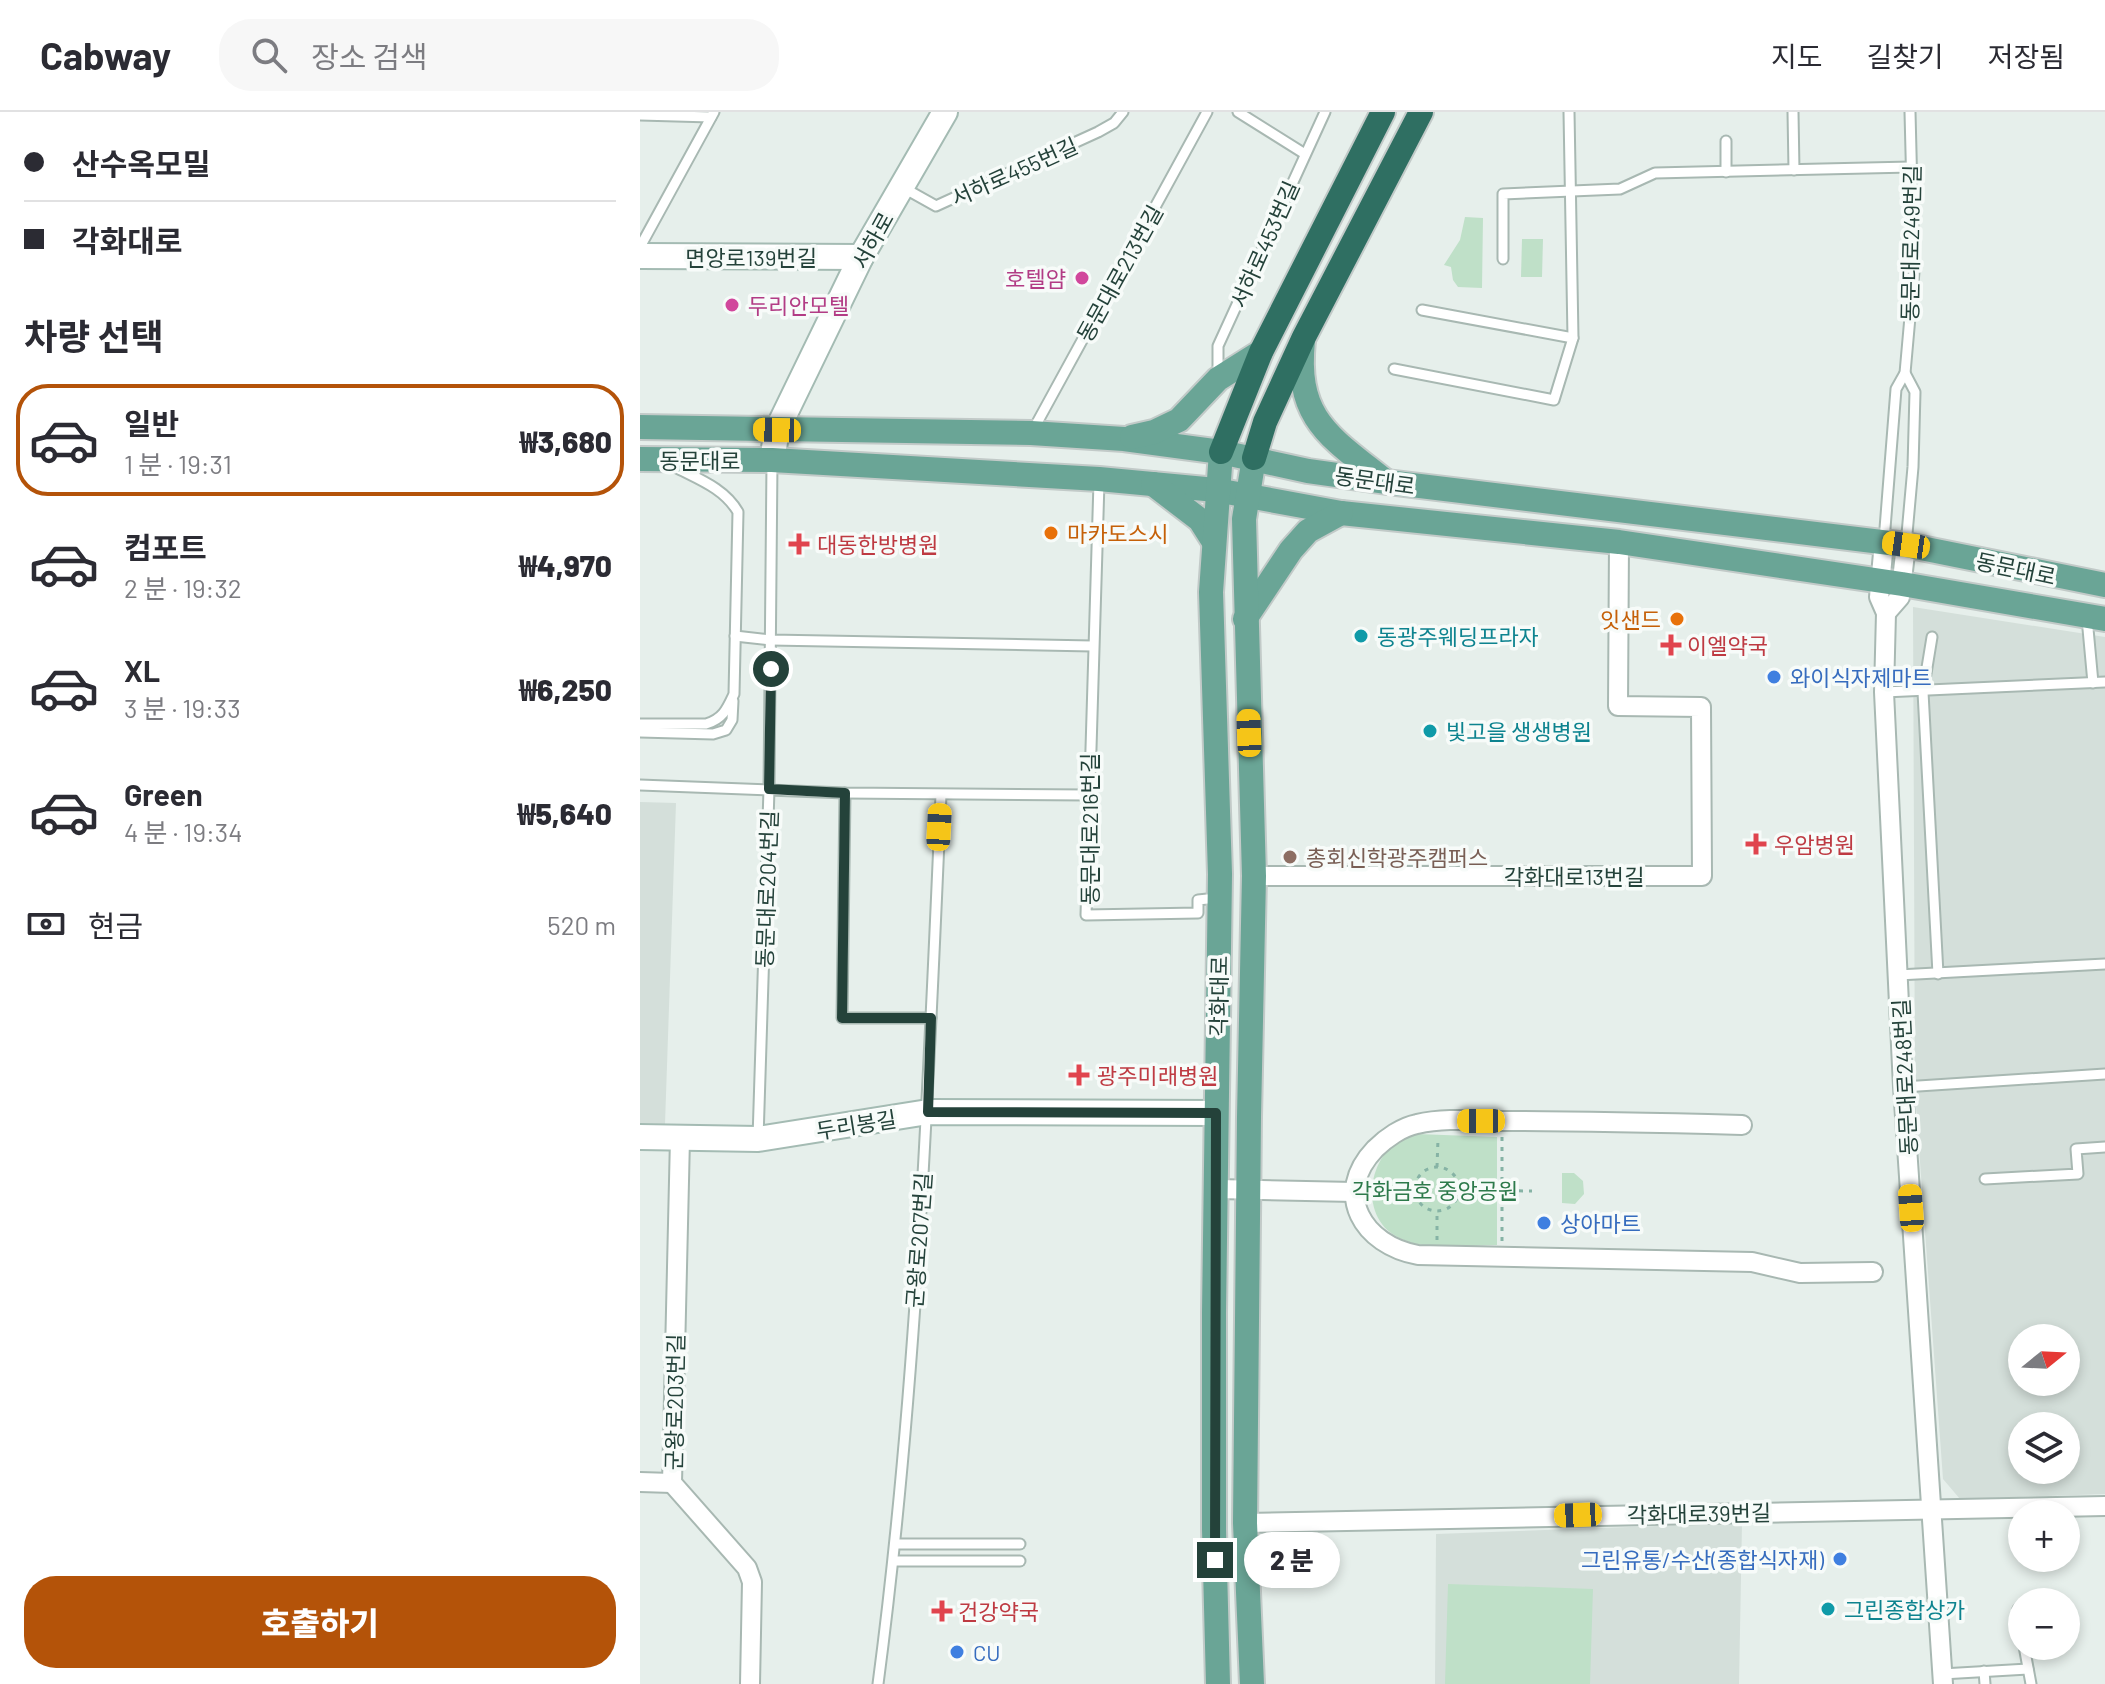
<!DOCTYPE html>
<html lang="ko">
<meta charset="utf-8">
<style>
:root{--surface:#fff;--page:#f7f7f7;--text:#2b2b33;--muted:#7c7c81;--line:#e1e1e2;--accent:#b45309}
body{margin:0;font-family:Barlow,"Noto Sans KR",sans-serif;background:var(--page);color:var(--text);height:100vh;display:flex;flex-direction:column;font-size:30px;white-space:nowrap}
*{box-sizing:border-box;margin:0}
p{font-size:26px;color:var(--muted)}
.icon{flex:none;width:44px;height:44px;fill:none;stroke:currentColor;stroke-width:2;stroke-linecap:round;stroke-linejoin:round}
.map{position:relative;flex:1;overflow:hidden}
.sheet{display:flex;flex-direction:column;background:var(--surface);width:640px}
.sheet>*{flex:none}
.guide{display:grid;align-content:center;height:176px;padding:0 24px;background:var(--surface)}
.needle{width:52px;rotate:72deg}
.controls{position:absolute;left:1368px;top:1212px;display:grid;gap:16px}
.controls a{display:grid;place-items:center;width:72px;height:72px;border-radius:50%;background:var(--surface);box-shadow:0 4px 12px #0003;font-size:40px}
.end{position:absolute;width:36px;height:36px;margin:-18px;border:10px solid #24423a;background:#fff;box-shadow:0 0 0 4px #fff}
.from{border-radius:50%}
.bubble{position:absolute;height:56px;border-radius:28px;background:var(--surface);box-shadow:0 4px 12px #0003;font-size:26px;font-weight:800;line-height:56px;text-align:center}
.car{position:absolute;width:24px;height:48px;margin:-24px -12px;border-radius:10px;box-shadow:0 0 6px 2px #0007;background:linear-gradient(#f5c518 24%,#345 0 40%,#f5c518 0 76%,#345 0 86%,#f5c518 0)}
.guide b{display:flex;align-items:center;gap:28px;height:76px;font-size:30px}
.guide b+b{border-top:2px solid var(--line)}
.guide i{width:20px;height:20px;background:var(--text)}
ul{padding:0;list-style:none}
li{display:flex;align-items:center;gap:24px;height:112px;margin:0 16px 12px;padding:0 8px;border:4px solid transparent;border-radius:32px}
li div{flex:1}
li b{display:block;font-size:30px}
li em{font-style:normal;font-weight:800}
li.active{border-color:var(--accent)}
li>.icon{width:72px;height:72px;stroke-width:1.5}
h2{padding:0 24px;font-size:36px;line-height:96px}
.pay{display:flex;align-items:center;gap:20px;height:88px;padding:0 24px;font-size:30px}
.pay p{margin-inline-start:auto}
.button{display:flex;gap:16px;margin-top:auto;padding:16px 24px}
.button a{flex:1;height:92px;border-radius:32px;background:var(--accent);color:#fff;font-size:32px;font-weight:800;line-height:92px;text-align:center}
header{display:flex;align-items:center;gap:48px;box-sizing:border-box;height:112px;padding:0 40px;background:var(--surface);border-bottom:2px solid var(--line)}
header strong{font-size:38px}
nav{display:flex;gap:44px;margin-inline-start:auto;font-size:28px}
.search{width:560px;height:72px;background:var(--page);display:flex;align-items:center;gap:20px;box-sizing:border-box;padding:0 28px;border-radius:32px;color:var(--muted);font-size:30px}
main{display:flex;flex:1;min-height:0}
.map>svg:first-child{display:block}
.built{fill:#d4dfda;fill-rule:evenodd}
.green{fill:#bfe0c8}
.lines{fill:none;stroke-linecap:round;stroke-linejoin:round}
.lane-casing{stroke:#a8b8b2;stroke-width:13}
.street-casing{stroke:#a8b8b2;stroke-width:22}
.secondary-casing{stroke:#a4bbb3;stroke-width:28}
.primary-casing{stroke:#c2cac8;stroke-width:28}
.highway-casing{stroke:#c2cac8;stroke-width:28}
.path{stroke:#86b3a5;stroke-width:3;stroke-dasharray:4 6;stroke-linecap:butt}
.lane{stroke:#fff;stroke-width:9}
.street{stroke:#fff;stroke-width:18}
.secondary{stroke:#fff;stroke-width:24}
.primary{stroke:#6aa596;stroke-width:24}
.highway{stroke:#2f6f62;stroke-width:24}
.route{stroke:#24423a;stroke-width:10}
.hotel-dot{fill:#d1479c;stroke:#f7fbf9;stroke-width:3}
.food-dot{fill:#e8710a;stroke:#f7fbf9;stroke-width:3}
.health-dot{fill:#e0444e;stroke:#f7fbf9;stroke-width:3}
.culture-dot{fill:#0f9aa8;stroke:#f7fbf9;stroke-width:3}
.shop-dot{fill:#3f7fe0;stroke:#f7fbf9;stroke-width:3}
.education-dot{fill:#8d6e63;stroke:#f7fbf9;stroke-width:3}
.labels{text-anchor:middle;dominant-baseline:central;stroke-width:7;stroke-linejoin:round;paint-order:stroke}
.street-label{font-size:22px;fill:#24423a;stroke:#f7fbf9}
.hotel-label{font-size:22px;fill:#b23c85;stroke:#f7fbf9;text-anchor:end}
.food-label{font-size:22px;fill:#c56008;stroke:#f7fbf9;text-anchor:start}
.health-label{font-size:22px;fill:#be3a42;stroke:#f7fbf9;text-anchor:start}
.culture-label{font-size:22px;fill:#0d838f;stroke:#f7fbf9;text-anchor:start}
.shop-label{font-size:22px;fill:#366cbe;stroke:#f7fbf9;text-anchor:start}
.education-label{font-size:22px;fill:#785e54;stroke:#f7fbf9;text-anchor:start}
.park-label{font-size:22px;fill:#2d7a4b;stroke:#f7fbf9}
</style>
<header>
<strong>Cabway</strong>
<div class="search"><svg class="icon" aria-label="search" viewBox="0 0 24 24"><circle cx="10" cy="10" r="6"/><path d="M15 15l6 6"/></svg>장소 검색</div>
<nav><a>지도</a><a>길찾기</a><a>저장됨</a></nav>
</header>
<main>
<section class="sheet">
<div class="guide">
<b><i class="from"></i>산수옥모밀</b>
<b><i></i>각화대로</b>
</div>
<h2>차량 선택</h2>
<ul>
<li class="active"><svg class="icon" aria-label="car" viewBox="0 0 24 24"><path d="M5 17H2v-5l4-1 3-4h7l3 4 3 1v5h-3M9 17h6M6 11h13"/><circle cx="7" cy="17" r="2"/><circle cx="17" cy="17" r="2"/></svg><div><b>일반</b><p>1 분 · 19:31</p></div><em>₩3,680</em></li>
<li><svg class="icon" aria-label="car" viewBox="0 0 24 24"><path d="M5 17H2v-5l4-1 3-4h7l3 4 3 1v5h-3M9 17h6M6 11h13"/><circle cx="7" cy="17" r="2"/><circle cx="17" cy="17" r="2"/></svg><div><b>컴포트</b><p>2 분 · 19:32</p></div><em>₩4,970</em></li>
<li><svg class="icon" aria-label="car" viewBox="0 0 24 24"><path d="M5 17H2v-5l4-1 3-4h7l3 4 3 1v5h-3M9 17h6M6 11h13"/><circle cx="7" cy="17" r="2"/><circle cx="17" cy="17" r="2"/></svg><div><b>XL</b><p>3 분 · 19:33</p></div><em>₩6,250</em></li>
<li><svg class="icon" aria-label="car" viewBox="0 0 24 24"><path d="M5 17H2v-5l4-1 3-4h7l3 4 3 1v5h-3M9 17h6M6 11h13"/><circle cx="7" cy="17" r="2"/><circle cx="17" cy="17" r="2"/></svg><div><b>Green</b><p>4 분 · 19:34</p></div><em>₩5,640</em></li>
</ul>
<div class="pay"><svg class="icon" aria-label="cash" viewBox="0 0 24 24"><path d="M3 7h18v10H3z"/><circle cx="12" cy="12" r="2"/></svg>현금<p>520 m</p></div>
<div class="button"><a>호출하기</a></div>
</section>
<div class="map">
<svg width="1465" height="1572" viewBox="0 0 1465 1572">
<rect width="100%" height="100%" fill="#e6efeb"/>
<g class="built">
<path d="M1273 495 1465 525V1382L1320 1387 1303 1367 1275 981ZM1382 1226H1426V1270H1382ZM1382 1314H1426V1358H1382Z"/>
<polygon points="0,690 36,691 25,1012 0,1011"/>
<polygon points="1102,1411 1099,1572 795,1572 796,1422"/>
</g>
<g class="green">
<polygon points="825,105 843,106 842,176 818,175 813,168 811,155 804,153 820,128"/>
<polygon points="882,127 903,127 902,165 881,165"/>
<path d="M777 1022 857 1025V1133C824 1133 783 1141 754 1123 716 1099 730 1030 777 1022Z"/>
<polygon points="922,1061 934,1061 943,1069 944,1082 935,1092 922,1091"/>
<polygon points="808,1472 953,1477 950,1572 805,1572"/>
</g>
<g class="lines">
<defs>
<g id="lane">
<polyline points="598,0 665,42"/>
<polyline points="1153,0 1154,58"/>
<polyline points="0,3 71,5"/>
<polyline points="1086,29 1086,60"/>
<polyline points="262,75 296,94 458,20 474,11 483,0"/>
<polyline points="0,135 74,0"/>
<polyline points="863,147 863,82 980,77 1015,61 1271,55"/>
<polyline points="782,198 933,226"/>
<polyline points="754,257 914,288 933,226 929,0"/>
<polyline points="1265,261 1275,280 1273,355 1266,433"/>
<polyline points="578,263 578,234 685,0"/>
<polyline points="392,320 567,0"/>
<polyline points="459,370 446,803 558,801 558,788 577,786"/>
<polyline points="1244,429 1256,277 1265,261 1274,160 1270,0"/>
<polyline points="1447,506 1453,571"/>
<polyline points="95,524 131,528 452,534"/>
<polyline points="1292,525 1283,580 1298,862"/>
<polyline points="1244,580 1465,570"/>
<path d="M0 612H66C83 607 87 597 94 582L98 400C84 376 58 367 35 355"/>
<polyline points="0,620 73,622 86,618 92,608 93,589"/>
<polyline points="0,673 205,681 448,683"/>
<polyline points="205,681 202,906 291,906"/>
<polyline points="1258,863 1465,852"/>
<polyline points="1263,975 1465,962"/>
<polyline points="118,1027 129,677 132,350"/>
<polyline points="1345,1067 1438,1062 1436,1037 1465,1035"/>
<polyline points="256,1432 380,1432"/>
<polyline points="254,1449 380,1449"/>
<polyline points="1378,1497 1382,1523"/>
<polyline points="1384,1534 1391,1572"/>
<polyline points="1344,1559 1345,1572"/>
<polyline points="1302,1562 1388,1557"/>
<path d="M238 1572C277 1277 288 979 301 683"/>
</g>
<g id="street">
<polyline points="1244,430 1239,485 1246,501 1244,580 1263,975 1303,1572"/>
<polyline points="1246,501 1260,485 1266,433"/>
<polyline points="614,764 1062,764 1061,595 978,594 979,430"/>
<path d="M1102 1013C1025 1011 947 1009 869 1009 839 1009 806 1005 777 1012 762 1015 746 1026 735 1037 692 1082 723 1133 778 1143L1112 1150 1160 1161 1233 1160"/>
<polyline points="40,1026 32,1371 107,1456 112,1470 110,1572"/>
<polyline points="578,1077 714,1080"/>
<polyline points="0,1370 32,1371"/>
<polyline points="605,1411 1465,1394"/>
</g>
<g id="secondary">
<polyline points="0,144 221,145"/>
<polyline points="132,348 137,318 221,145 305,0"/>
<polyline points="0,1025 118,1027 288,1000 576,1001"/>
</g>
<g id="primary">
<path d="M663 228C655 307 689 324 745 369"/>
<polyline points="0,315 391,321 484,327 581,340 668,359 747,370 1266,433 1465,473"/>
<polyline points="492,325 514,320 539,308 578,267 621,240"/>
<polyline points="0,347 132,348 459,367 576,378 701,401 979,430 1262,472 1465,507"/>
<polyline points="513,372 560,408 574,430"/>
<polyline points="605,507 651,438 668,419 701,401"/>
<polyline points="578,1572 574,1417 574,1201 580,762 571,480 581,340"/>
<polyline points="612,1572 605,1411 609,1005 614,764 604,407 614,346"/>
</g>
<g id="highway">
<polyline points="581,340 621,240 743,0"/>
<polyline points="614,346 625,310 664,225 781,0"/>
</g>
</defs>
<use href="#lane" class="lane-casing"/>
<use href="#street" class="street-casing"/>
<use href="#secondary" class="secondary-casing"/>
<use href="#primary" class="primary-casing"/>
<use href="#highway" class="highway-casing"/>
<g class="path">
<polyline points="862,1025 862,1129"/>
<polyline points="797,1055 798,1027"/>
<circle cx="797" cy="1077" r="22"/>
<polyline points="819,1078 892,1079"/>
<polyline points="797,1128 797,1099"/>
</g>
<use href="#lane" class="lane"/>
<use href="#street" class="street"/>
<use href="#secondary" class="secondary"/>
<use href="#primary" class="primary"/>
<use href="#highway" class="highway"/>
</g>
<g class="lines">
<polyline class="route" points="131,557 129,677 205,681 202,906 291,906 288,1000 576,1001 575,1448"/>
</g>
<g class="hotel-dot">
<circle cx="442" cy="166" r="8"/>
<circle cx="92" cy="193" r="8"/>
</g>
<g class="food-dot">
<circle cx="411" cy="421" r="8"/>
<circle cx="1037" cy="507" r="8"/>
</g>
<g class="health-dot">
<path d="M155 420h8v8h8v8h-8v8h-8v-8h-8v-8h8z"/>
<path d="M1027 521h8v8h8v8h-8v8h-8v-8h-8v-8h8z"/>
<path d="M1112 720h8v8h8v8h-8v8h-8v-8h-8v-8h8z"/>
<path d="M435 951h8v8h8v8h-8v8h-8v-8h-8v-8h8z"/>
<path d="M298 1487h8v8h8v8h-8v8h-8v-8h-8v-8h8z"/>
</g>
<g class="culture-dot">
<circle cx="721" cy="524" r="8"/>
<circle cx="790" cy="619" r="8"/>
<circle cx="1188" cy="1497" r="8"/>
</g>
<g class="shop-dot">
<circle cx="1134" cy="565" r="8"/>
<circle cx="904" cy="1111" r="8"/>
<circle cx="1200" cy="1447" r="8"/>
<circle cx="317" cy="1540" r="8"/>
</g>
<circle class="education-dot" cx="650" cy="745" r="8"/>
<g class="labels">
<g class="street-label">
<text transform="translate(374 59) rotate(-24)">서하로455번길</text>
<text transform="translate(232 128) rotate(-61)">서하로</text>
<text transform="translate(1270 131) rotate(-89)">동문대로249번길</text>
<text transform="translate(624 132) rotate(-66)">서하로453번길</text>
<text x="111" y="145">면앙로139번길</text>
<text transform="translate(479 161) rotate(-61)">동문대로213번길</text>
<text x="60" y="348">동문대로</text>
<text transform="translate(735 368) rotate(8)">동문대로</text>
<text transform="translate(1376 456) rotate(12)">동문대로</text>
<text transform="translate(449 717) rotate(-90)">동문대로216번길</text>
<text x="934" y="764">각화대로13번길</text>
<text transform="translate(126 777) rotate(-88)">동문대로204번길</text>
<text transform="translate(578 884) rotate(-89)">각화대로</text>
<text transform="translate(1264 965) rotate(-93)">동문대로248번길</text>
<text transform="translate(216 1012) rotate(-9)">두리봉길</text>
<text transform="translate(278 1128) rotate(-86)">군왕로207번길</text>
<text transform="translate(34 1290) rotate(-89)">군왕로203번길</text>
<text transform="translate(1059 1401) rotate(-1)">각화대로39번길</text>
</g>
<g class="hotel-label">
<text x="426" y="166">호텔얌</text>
<text x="108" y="193" text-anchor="start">두리안모텔</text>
</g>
<g class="food-label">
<text x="427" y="421">마카도스시</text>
<text x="1021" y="507" text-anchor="end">잇샌드</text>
</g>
<g class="health-label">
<text x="177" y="432">대동한방병원</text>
<text x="1047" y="533">이엘약국</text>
<text x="1134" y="732">우암병원</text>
<text x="457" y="963">광주미래병원</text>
<text x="318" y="1499">건강약국</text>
</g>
<g class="culture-label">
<text x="737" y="524">동광주웨딩프라자</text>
<text x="806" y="619">빛고을 생생병원</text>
<text x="1204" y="1497">그린종합상가</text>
</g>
<g class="shop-label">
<text x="1150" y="565">와이식자제마트</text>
<text x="920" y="1111">상아마트</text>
<text x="1184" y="1447" text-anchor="end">그린유통/수산(종합식자재)</text>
<text x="333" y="1540">CU</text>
</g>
<g class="education-label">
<text x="666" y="745">총회신학광주캠퍼스</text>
</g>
<g class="park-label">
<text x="795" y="1078">각화금호 중앙공원</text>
</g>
</g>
</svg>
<div class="controls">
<a><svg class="needle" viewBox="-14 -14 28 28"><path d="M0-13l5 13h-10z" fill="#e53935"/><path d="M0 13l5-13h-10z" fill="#7c7c81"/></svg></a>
<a><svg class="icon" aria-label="layers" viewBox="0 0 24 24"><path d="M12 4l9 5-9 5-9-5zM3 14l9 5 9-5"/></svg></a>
<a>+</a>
<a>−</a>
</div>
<i class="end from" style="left:131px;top:557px"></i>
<i class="end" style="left:575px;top:1448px"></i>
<div class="bubble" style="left:604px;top:1420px;width:96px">2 분</div>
<i class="car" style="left:137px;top:318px;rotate:271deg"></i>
<i class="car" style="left:1266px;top:433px;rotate:278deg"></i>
<i class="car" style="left:609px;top:621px;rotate:358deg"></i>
<i class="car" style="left:299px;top:715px;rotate:3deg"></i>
<i class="car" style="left:841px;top:1009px;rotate:270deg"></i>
<i class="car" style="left:1271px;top:1096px;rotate:356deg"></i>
<i class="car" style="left:938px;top:1403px;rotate:268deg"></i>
</div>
</main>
